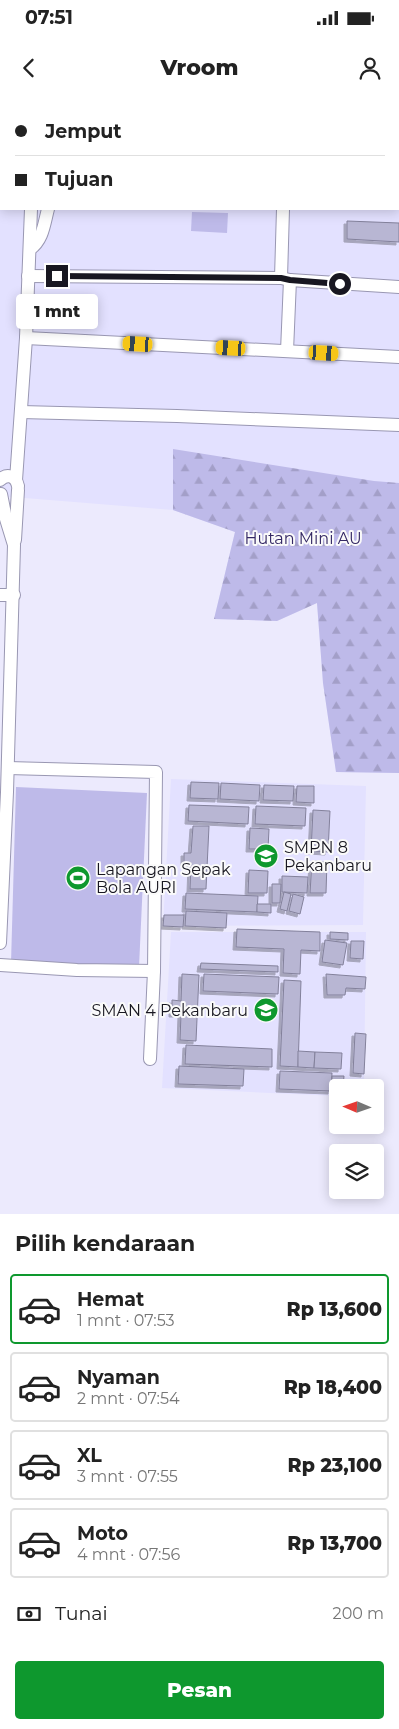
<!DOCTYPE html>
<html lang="id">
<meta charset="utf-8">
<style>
:root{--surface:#fff;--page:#f6f6f6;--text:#222;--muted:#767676;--line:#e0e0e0;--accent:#0e982e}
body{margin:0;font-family:Montserrat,sans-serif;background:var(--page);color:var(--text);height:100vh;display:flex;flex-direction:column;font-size:19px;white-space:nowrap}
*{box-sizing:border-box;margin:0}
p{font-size:16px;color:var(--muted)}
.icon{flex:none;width:28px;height:28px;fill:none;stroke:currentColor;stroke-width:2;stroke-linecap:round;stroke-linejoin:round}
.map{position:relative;height:1114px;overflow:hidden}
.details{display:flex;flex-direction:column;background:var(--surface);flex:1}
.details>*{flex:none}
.top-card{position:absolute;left:0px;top:0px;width:400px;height:110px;box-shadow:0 2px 12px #0003;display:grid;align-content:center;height:110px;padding:0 15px;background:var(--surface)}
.needle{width:32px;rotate:272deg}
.controls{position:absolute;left:329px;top:979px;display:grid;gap:10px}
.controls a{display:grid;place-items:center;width:55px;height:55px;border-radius:5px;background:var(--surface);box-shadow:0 2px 12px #0003;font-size:25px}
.end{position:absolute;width:22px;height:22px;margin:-11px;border:6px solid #181721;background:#fff;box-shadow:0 0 0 2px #fff}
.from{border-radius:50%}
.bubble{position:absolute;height:35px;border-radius:5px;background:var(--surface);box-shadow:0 2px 12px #0003;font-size:16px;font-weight:800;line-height:35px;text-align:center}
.car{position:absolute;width:15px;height:30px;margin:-15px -8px;border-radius:6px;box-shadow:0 0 4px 1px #0007;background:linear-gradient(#f5c518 24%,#345 0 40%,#f5c518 0 76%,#345 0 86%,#f5c518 0)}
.top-card b{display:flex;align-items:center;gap:18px;height:48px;font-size:19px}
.top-card b+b{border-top:1px solid var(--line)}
.top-card i{width:12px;height:12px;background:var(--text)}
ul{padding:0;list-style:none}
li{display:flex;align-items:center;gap:15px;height:70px;margin:0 10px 8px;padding:0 5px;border:2px solid var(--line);border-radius:5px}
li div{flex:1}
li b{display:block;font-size:19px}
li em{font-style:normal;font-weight:800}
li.on{border-color:var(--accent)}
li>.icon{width:45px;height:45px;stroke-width:1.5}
h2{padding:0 15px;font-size:22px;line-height:60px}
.pay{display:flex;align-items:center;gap:12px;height:55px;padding:0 15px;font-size:19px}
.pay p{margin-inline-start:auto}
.primary-button{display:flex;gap:10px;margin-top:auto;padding:10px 15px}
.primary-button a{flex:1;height:58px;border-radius:5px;background:var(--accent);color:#fff;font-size:20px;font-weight:800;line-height:58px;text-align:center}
.status{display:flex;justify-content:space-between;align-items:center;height:35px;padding:0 25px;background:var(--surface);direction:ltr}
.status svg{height:14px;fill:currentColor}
header{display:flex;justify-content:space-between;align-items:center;height:65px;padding:0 15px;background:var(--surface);font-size:22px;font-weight:800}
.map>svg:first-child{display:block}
.built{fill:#e3e1ff;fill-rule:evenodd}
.grass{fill:#bebae9}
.forest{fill:url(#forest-firs)}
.building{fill:#b8b6d3;stroke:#83819b;filter:url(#shadow)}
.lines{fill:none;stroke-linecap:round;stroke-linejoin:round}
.minor-casing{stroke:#9997b2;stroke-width:14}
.minor{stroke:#fff;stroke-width:12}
.route{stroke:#181721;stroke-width:6}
.labels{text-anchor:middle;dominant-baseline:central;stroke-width:4;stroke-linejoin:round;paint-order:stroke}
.park-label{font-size:16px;fill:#342864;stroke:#fafafa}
.poi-label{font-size:16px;fill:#181721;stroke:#fafafa;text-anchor:start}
</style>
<div class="status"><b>07:51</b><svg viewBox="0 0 49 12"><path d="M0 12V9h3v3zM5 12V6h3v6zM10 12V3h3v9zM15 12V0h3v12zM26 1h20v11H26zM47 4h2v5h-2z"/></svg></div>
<header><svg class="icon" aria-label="back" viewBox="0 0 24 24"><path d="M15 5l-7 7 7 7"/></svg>Vroom<svg class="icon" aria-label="person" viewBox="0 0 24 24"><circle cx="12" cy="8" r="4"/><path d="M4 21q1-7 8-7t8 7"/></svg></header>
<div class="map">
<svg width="399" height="1114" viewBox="0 0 399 1114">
<defs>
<pattern id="forest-firs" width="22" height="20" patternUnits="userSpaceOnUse" patternTransform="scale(1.25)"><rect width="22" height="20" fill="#bebae9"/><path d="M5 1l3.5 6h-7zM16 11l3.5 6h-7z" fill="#a39fc8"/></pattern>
<filter id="shadow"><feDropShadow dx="-3" dy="3" stdDeviation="0" flood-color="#0004"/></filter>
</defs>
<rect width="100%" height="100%" fill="#eceafd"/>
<g class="built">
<path d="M0 0H399V673L336 672 323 583 317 503 277 521 214 519 235 432 173 410 0 396ZM1 1H399V109H1Z"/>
<polygon points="171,679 366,686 363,825 163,826"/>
<polygon points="171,832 366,832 364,987 338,988 337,996 162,988"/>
</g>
<g class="grass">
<polygon points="192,112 228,113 227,133 191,131"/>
<polygon points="16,687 147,693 139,867 11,863"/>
</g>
<polygon class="forest" points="173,349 374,381 399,383 399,673 336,672 323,583 317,503 277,521 214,519 235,432 173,410"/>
<g class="building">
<polygon points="347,121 399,123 399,142 347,139"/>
<polygon points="191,682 219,683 218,699 190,698"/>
<polygon points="221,683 260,685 259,701 220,699"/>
<polygon points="264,685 294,686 293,701 263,700"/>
<polygon points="297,686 314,686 314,703 296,702"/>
<polygon points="189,705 249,707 248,724 188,721"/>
<polygon points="256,706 306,708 305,726 255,724"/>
<polygon points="313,710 330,711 328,752 311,751"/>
<polygon points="193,726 209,726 206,789 190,789 191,763 184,763 184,753 191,753"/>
<polygon points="250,728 269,729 268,749 249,749"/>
<polygon points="312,761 327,762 326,793 310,793"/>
<polygon points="249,770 268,771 267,793 248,793"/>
<polygon points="282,776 308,777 307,793 282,792"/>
<polygon points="272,784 281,784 280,803 272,803"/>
<polygon points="284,792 291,794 287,811 280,809"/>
<polygon points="186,793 258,796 257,812 185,809"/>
<polygon points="293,794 304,797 300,814 289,811"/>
<polygon points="257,804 271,804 271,813 257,812"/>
<polygon points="186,811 227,813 226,828 185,826"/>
<polygon points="164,815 184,815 183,827 163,826"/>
<polygon points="237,829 320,832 320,851 301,850 300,874 283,873 284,849 236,847"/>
<polygon points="330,832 348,833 348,840 330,839"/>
<polygon points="325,840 347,843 343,865 322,862"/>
<polygon points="351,841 364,841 363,859 350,858"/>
<polygon points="201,863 278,866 278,872 200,869"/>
<polygon points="182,874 199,875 196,941 180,940 181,914 172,914 172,900 181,901"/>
<polygon points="204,874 279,877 278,894 203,891"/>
<polygon points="326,874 366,877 365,889 346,888 345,895 327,895"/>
<polygon points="284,880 301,881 298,967 280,966"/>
<polygon points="355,933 366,934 364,974 353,973"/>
<polygon points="186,945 272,949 272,967 185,964"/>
<polygon points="298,951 315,952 314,968 298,967"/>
<polygon points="315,952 342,953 341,969 314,968"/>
<polygon points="179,966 244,969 243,986 178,984"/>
<polygon points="280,971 332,973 331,991 279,989"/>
<polygon points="332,976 344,976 343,988 332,989"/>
</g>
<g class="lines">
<defs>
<g id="minor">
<polyline points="349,0 349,1"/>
<polyline points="34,1 34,0"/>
<polyline points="168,1 168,0"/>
<polyline points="287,1 288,0"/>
<path d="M30 149C43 140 44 124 48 109"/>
<polyline points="28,176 281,178 290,180 399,187"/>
<polyline points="281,178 283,109"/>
<polyline points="26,238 399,257"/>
<polyline points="287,251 290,180"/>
<polyline points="21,312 177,316 399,325"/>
<path d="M0 380C7 373 16 376 18 386"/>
<polyline points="16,380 26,238 31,109"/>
<polyline points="15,440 18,390"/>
<polyline points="0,495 14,495"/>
<polyline points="8,668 156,672 154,871 150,959"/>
<polyline points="0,843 7,692 14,445 6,419 1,394"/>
<polyline points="0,865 77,870 154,871"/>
</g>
</defs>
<use href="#minor" class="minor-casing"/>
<use href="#minor" class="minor"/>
</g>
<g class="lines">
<polyline class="route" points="57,176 281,178 290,180 340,184"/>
</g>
<defs>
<symbol id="school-disc" viewBox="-11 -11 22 22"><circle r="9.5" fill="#0e982e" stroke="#fafafa"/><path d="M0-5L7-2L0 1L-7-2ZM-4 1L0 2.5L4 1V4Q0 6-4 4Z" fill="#fff"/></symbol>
<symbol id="stadium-disc" viewBox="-11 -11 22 22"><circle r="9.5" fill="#0e982e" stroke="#fafafa"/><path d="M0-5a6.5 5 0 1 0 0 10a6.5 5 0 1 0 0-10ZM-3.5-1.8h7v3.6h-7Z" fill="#fff"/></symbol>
</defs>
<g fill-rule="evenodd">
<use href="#school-disc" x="252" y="742" width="28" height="28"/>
<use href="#stadium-disc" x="64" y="764" width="28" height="28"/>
<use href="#school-disc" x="252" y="896" width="28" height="28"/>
</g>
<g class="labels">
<g class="park-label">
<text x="303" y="438">Hutan Mini AU</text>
</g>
<g class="poi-label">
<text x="284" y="747">SMPN 8<tspan x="284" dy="18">Pekanbaru</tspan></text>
<text x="96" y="769">Lapangan Sepak<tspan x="96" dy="18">Bola AURI</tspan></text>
<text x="248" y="910" text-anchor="end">SMAN 4 Pekanbaru</text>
</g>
</g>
</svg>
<div class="controls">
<a><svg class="needle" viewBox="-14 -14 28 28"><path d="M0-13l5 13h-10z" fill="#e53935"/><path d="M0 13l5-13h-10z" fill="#767676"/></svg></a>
<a><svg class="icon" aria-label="layers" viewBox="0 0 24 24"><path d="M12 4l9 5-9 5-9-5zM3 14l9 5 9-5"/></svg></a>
</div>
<i class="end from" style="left:340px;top:184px"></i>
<i class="end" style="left:57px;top:176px"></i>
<div class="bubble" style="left:16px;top:194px;width:82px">1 mnt</div>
<i class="car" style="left:138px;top:244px;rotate:273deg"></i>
<i class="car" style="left:231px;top:248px;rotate:273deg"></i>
<i class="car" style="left:324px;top:253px;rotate:93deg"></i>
<div class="top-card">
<b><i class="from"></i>Jemput</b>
<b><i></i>Tujuan</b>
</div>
</div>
<section class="details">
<h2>Pilih kendaraan</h2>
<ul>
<li class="on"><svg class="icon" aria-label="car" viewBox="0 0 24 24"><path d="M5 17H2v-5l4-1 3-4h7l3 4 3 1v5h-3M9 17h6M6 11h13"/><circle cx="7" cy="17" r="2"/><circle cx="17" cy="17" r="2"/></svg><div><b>Hemat</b><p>1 mnt · 07:53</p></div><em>Rp 13,600</em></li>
<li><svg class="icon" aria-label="car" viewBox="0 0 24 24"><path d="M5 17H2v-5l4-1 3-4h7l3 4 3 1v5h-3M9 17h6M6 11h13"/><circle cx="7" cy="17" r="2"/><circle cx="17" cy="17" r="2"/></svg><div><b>Nyaman</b><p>2 mnt · 07:54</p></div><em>Rp 18,400</em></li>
<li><svg class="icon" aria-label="car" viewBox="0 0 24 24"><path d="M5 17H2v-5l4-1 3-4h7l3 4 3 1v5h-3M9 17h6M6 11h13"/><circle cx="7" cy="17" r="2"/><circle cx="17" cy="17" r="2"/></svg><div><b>XL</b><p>3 mnt · 07:55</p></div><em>Rp 23,100</em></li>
<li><svg class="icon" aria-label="car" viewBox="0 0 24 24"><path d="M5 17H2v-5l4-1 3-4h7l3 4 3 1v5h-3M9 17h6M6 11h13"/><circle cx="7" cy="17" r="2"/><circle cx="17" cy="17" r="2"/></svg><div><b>Moto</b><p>4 mnt · 07:56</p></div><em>Rp 13,700</em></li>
</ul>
<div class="pay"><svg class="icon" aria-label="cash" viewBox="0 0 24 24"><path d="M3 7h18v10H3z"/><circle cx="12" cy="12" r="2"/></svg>Tunai<p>200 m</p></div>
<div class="primary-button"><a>Pesan</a></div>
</section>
